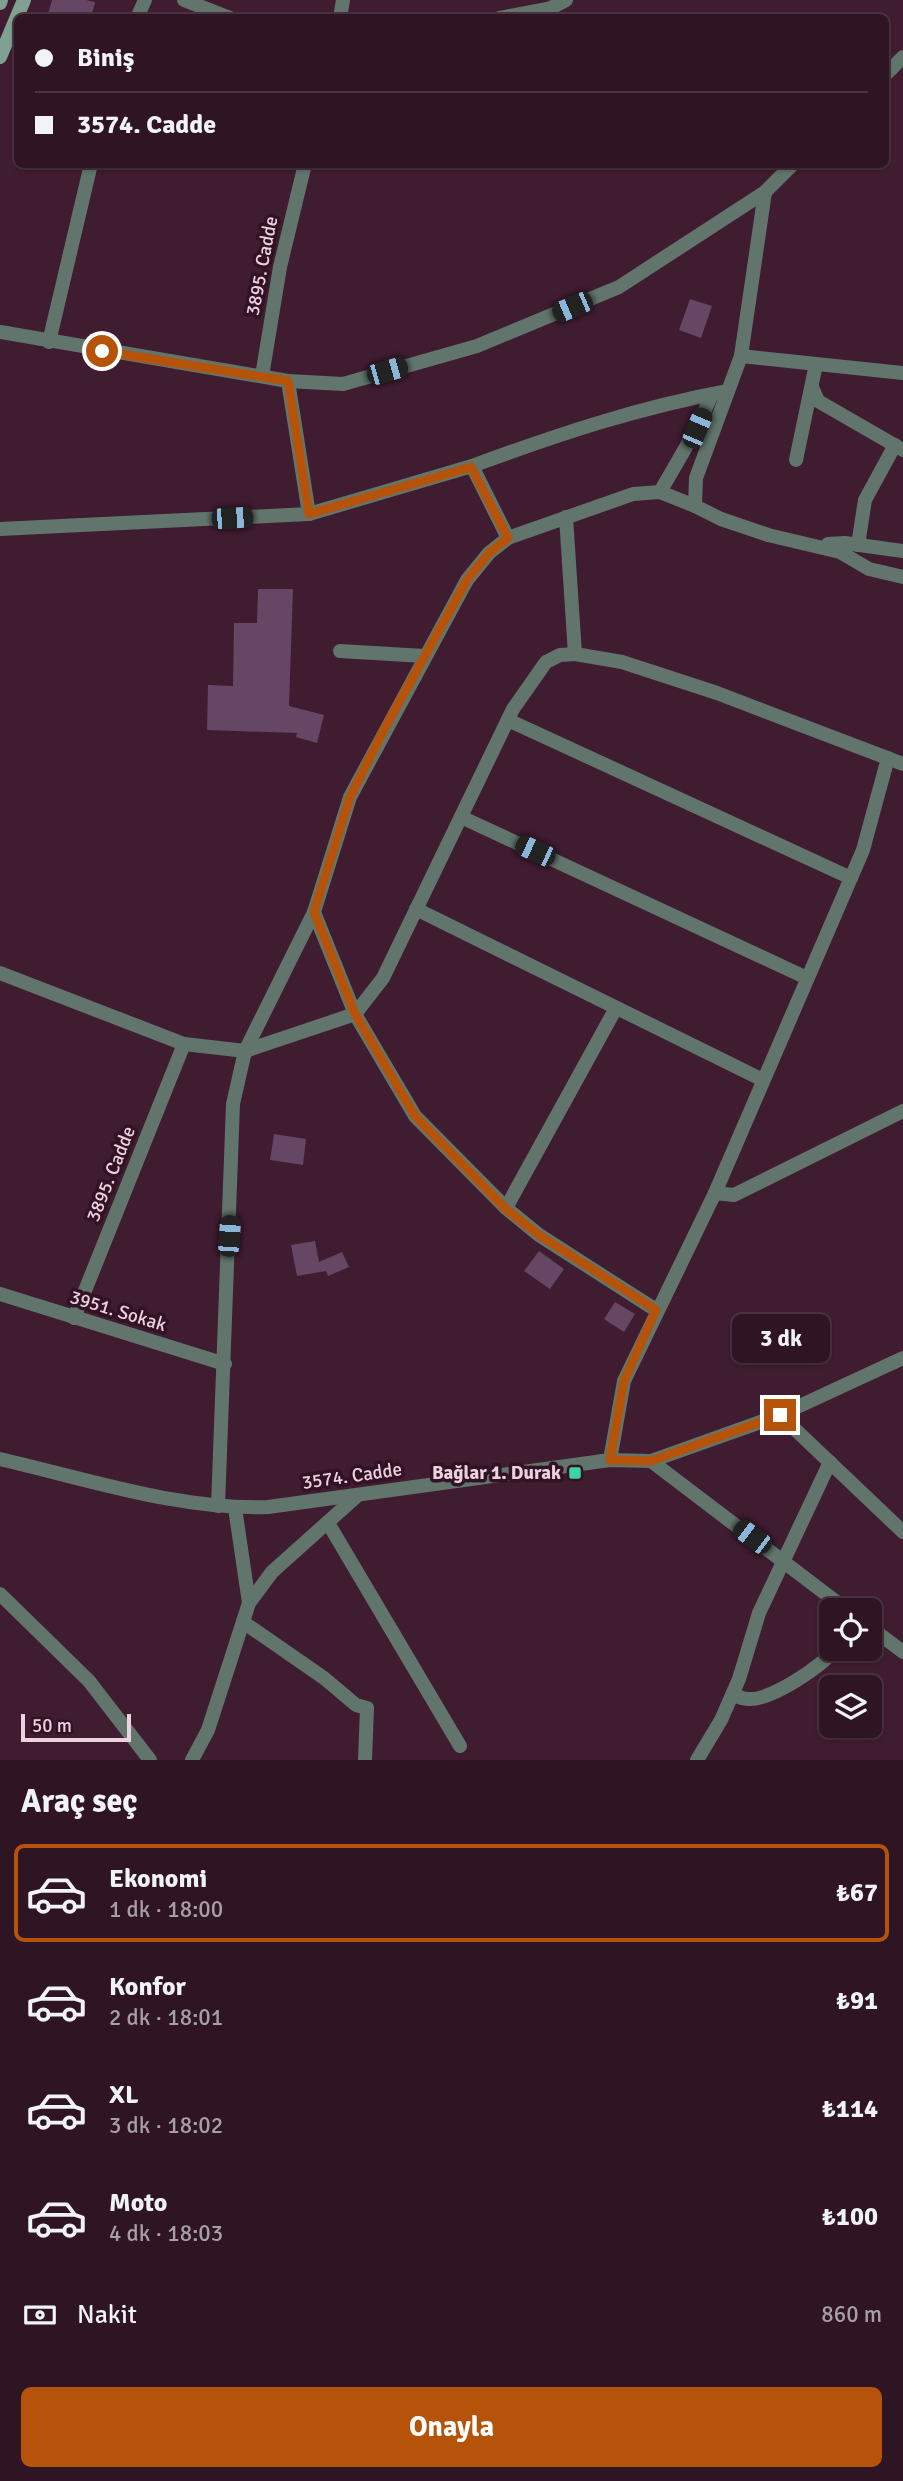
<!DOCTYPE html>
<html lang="tr">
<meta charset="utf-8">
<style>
:root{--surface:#2f1524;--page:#3b2231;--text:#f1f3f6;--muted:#a79fa6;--line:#4a3441;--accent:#b45309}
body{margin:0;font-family:Signika,sans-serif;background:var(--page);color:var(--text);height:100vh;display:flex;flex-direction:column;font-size:26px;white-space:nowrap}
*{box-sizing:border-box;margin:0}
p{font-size:23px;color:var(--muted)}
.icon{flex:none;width:38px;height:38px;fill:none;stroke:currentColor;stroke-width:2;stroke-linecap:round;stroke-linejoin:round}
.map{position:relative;height:1760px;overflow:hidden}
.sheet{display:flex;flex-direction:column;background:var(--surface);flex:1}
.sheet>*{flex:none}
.hud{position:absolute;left:14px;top:14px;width:875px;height:154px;border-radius:10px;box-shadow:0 2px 5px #0004,0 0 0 2px var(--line);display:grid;align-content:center;height:154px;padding:0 21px;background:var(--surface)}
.tools{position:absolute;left:819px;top:1598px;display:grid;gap:14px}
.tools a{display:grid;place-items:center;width:63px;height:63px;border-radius:10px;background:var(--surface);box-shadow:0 2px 5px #0004,0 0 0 2px var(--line);font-size:35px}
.scale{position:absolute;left:21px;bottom:18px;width:110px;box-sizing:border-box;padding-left:7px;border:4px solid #ead2de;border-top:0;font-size:19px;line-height:24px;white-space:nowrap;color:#ead2de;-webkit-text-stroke:5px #341226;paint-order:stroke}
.end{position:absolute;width:32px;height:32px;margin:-16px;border:9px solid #b45309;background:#fff;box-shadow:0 0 0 4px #fff}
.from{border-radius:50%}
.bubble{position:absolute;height:49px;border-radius:10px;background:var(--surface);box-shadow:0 2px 5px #0004,0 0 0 2px var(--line);font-size:23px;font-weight:700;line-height:49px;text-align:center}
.car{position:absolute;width:21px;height:42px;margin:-21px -10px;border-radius:9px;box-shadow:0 0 5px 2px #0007;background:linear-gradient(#222 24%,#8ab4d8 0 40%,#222 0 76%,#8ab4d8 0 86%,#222 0)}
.hud b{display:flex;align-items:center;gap:24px;height:66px;font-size:26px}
.hud b+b{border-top:2px solid var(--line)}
.hud i{width:18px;height:18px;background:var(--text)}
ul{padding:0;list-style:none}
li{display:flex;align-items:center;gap:21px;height:98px;margin:0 14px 10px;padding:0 7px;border:4px solid transparent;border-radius:10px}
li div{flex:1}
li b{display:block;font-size:26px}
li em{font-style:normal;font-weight:700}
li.on{border-color:var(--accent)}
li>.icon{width:63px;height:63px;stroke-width:1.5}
h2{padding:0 21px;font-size:32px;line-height:84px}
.pay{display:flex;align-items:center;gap:18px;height:77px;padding:0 21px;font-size:26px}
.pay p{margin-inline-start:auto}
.button{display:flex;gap:14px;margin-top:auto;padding:14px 21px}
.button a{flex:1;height:80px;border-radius:10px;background:var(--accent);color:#fff;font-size:28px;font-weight:700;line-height:80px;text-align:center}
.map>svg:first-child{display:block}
.building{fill:#654664}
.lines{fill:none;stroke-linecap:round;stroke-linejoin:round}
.minor{stroke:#61756c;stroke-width:14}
.tertiary{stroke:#61756c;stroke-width:14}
.secondary{stroke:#7fa092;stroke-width:14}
.route{stroke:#b45309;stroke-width:9}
.poi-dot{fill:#3bd4a4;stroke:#341226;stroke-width:2.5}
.labels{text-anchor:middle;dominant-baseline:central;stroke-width:7;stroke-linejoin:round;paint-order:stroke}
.street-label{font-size:19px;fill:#ead2de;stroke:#341226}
.poi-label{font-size:19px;font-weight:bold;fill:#ead2de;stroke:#341226;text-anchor:end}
</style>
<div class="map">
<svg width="903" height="1760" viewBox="0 0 903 1760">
<rect width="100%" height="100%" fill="#3f1c30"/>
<g class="building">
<polygon points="52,0 86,0 95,2 91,18 62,18 48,14"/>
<polygon points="690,299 712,306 701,338 679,330"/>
<polygon points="258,589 293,589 289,706 324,715 317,743 296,737 297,733 207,730 208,685 233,686 234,623 257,623"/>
<polygon points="274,1134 306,1139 303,1165 270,1160"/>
<polygon points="315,1241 319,1262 342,1252 349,1267 328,1276 326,1271 297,1276 291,1245"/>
<polygon points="539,1251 564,1269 550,1289 524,1271"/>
<polygon points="615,1302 635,1314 624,1332 604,1319"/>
</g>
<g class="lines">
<g class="minor">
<polyline points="184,0 230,18"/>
<polyline points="137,18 145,0"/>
<polyline points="340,18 343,0"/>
<polyline points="499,18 551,8 566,0"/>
<polyline points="765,192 741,356 696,478 695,506 721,519 768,535 840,552 869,569 903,577"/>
<polyline points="49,342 91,164"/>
<polyline points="262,376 280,267 305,164"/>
<polyline points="288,381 309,514"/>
<polyline points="812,387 818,401 903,450"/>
<polyline points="796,460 816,364"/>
<path d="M472 466C556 435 640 407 728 391"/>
<polyline points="660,492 697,428 712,394"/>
<polyline points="828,544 845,543 903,551"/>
<polyline points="858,545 865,500 895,445"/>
<polyline points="340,651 424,656"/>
<polyline points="508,720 851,878"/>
<polyline points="461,817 807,978"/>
<polyline points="416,909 763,1080"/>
<polyline points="506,1208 616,1008"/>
<polyline points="0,1294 225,1364"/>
<polyline points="74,1318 184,1044"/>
<polyline points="780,1415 903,1532"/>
<polyline points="218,1506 233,1104 245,1051 314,912"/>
<polyline points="235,1508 249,1603"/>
<polyline points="328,1523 460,1746"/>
<polyline points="0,1594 89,1681 150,1760"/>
<polyline points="243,1622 324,1678 356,1705 367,1708 365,1760"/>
<path d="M732 1695C737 1696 742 1699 748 1699 770 1701 823 1666 836 1648"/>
<polyline points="697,1760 721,1720 739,1679 759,1613 830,1462"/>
</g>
<g class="tertiary">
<polyline points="886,74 903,57"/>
<polyline points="0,332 288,381 343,384 477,346 619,287 765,192 793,164"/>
<polyline points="741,356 903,373"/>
<polyline points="566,517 575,654"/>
<polyline points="0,529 309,514 472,466 508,538"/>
<polyline points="0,973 184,1044 245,1051 355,1014 383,978 513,709 546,662 560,655 575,654 622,662 717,693 903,764"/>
<polyline points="715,1193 734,1195 903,1111"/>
<polyline points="656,1310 539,1235 506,1208 415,1116 355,1014 314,912 350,797 467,580 489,553 508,538 633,494 660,492 695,506"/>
<path d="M0 1459C87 1479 178 1510 268 1507L610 1460 651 1461 780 1415 903 1358"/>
<polyline points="610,1460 624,1381 715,1193 863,850 888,758"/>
<polyline points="651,1461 847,1610"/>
<polyline points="870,1627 903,1652"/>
<polyline points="192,1760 208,1730 249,1603 272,1572 358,1495"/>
</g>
<g class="secondary">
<polyline points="0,3 1,0"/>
<polyline points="0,57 24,0"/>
</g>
</g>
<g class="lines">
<polyline class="route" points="102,351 288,381 309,514 471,467 508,538 489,553 467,580 385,728 350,797 314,912 355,1014 415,1116 506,1209 539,1235 656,1310 624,1381 610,1460 651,1461 780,1415"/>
</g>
<rect class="poi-dot" x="568" y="1466" width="14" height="14" rx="3.5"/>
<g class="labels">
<g class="street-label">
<text transform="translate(262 266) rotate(-79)">3895. Cadde</text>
<text transform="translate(111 1174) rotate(-68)">3895. Cadde</text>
<text transform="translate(118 1311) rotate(17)">3951. Sokak</text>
<text transform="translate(352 1476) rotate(-8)">3574. Cadde</text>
</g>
<g class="poi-label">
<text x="561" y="1473">Bağlar 1. Durak</text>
</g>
</g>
</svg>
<div class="tools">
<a><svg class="icon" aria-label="locate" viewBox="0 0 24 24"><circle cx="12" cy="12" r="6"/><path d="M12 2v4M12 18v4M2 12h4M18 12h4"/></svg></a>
<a><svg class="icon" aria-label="layers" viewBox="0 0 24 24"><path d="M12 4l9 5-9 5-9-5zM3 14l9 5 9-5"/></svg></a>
</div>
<div class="scale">50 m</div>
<i class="end from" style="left:102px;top:351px"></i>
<i class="end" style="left:780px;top:1415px"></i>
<div class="bubble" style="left:732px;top:1314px;width:98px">3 dk</div>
<i class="car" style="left:572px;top:307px;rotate:247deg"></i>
<i class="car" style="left:387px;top:371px;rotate:74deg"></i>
<i class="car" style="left:697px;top:428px;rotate:23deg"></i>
<i class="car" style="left:232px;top:518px;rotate:87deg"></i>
<i class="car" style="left:535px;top:851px;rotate:295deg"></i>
<i class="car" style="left:229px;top:1236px;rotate:4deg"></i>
<i class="car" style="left:752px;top:1537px;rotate:307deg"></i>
<div class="hud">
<b><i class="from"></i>Biniş</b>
<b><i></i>3574. Cadde</b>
</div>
</div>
<section class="sheet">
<h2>Araç seç</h2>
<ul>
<li class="on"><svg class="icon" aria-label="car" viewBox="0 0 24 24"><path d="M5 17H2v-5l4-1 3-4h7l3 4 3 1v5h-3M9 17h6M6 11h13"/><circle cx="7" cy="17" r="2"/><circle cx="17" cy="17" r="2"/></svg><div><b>Ekonomi</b><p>1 dk · 18:00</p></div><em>₺67</em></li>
<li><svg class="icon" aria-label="car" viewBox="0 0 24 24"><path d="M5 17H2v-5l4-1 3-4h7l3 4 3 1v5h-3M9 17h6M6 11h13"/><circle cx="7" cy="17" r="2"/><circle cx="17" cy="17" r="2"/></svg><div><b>Konfor</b><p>2 dk · 18:01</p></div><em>₺91</em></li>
<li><svg class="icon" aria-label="car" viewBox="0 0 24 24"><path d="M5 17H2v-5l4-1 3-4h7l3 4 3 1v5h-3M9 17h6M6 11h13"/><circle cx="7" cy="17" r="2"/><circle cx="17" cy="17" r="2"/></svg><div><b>XL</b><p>3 dk · 18:02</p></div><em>₺114</em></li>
<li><svg class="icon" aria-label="car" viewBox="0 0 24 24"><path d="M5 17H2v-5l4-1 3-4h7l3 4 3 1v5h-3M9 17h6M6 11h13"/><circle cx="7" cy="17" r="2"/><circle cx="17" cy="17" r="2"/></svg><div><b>Moto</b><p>4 dk · 18:03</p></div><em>₺100</em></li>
</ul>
<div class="pay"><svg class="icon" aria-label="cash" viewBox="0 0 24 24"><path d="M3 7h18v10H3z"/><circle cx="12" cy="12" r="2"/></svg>Nakit<p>860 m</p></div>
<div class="button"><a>Onayla</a></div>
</section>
